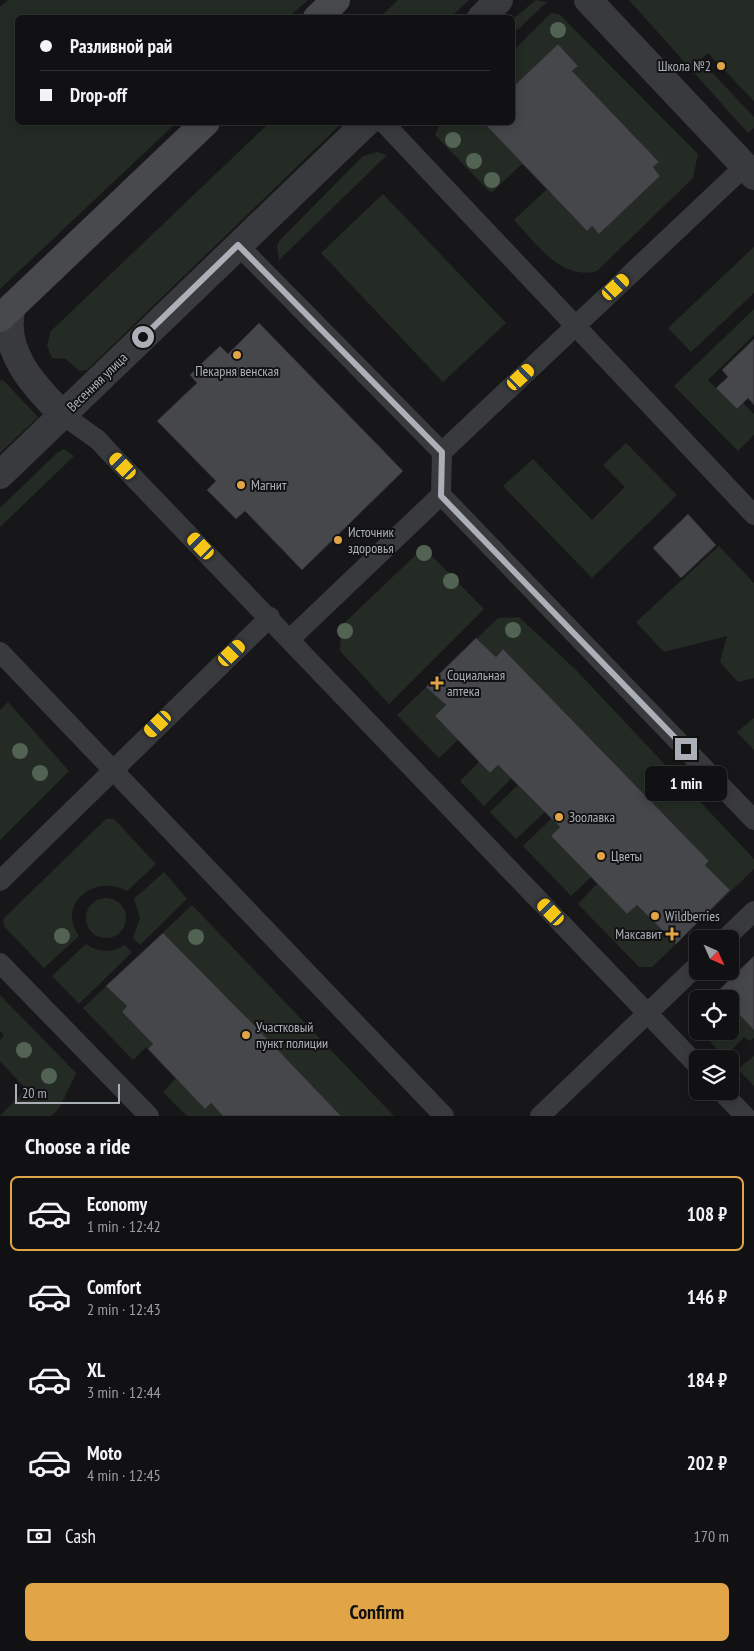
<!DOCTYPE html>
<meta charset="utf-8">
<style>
:root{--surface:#111113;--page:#1e1f21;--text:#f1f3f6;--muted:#9c9da0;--line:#303133;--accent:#e1a547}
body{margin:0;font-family:"PT Sans Narrow",sans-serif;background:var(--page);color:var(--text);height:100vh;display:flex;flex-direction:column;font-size:19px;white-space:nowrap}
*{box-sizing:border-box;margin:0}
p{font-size:16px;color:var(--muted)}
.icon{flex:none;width:28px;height:28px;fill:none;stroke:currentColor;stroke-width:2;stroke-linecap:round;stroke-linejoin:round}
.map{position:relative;height:1116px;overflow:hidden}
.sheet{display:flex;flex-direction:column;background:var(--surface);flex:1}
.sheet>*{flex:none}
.banner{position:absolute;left:15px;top:15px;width:500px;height:110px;border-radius:8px;box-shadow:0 2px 12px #0003,0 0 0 1px var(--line);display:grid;align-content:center;height:110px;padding:0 25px;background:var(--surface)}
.needle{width:32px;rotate:135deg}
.controls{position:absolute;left:689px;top:930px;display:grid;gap:10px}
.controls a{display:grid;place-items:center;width:50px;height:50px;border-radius:8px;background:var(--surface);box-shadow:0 2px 12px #0003,0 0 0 1px var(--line);font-size:25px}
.scale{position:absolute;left:15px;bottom:12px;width:105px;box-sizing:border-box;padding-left:5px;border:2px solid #abafb7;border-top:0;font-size:14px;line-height:18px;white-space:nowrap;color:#abafb7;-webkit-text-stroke:4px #121214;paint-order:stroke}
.end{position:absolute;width:22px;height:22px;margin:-11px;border:6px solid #abafb7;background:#111;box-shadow:0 0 0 2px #111}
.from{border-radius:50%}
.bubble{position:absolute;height:35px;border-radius:8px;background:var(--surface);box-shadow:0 2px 12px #0003,0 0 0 1px var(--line);font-size:16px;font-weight:700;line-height:35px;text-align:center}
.car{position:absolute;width:15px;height:30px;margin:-15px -8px;border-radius:6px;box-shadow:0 0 4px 1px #0007;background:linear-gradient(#f5c518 24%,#345 0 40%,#f5c518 0 76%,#345 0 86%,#f5c518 0)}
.banner b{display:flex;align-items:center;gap:18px;height:48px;font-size:19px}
.banner b+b{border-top:1px solid var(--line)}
.banner i{width:12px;height:12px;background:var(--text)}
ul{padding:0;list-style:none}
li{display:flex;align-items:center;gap:15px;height:75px;margin:0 10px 8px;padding:0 15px;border:2px solid transparent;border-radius:8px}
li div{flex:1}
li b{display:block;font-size:19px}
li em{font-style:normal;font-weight:700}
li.current{border-color:var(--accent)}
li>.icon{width:45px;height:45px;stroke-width:1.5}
h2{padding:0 25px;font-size:22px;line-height:60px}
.pay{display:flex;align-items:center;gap:12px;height:55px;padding:0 25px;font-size:19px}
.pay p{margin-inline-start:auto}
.action{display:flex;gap:10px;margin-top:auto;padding:10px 25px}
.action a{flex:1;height:58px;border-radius:8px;background:var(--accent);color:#111;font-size:20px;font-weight:700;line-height:58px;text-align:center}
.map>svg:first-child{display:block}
.green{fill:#242b24}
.building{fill:#46474b;stroke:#313135}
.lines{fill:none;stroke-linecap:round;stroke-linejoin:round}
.lane{stroke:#383a3d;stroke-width:20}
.street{stroke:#383a3d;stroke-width:28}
.secondary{stroke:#47494d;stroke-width:28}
.tree{fill:#526354}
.route{stroke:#abafb7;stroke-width:6}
.poi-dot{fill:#e1a547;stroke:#121214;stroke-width:2}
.labels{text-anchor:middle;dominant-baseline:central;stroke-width:4;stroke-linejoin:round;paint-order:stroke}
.poi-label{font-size:14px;fill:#abafb7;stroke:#121214;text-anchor:start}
.street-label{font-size:14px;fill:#abafb7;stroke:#121214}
</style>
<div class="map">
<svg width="754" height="1116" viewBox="0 0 754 1116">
<rect width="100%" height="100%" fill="#171719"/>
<g class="green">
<polygon points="8,0 308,0 289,17 18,18 18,122 176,123 0,289 0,7"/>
<polygon points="398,0 469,0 451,17 380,17"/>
<polygon points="536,0 547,2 513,34 513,19"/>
<polygon points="629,0 754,0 754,101 708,53 700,60 754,117 754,128 748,133"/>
<path d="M551 13 559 14 698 154 693 178 597 271C561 281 536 243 514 220L547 189 522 164 491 193 435 135 440 123 512 122 513 51Z"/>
<polygon points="269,123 342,123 87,370 79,371 66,359 52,358 47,345 51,331"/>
<polygon points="377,152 387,155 279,260 277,246 280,240 363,156"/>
<polygon points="383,194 506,323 443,382 321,253"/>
<polygon points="754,247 754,293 691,352 668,328"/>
<polygon points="754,309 754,335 708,380 736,409 743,403 754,414 754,435 738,451 674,386"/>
<polygon points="2,379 38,417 0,453 0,381"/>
<polygon points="626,443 677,495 592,578 503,486 533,459 592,520 625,487 603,465"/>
<polygon points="64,449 74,456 0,527 0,508 57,453"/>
<polygon points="719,546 754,583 754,678 738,682 720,662 727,636 664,652 636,622"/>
<polygon points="422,549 425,549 484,609 389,704 340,651 341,626"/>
<polygon points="519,617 575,669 754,859 754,869 652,967 639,967 578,904 597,884 591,877 571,896 523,846 551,819 545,812 516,839 490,812 518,785 512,778 484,806 460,781 479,762 458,740 439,758 397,715 498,618"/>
<polygon points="8,702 69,771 0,840 0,710"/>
<polygon points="754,718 754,750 737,732"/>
<path d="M106 819H114L156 864 127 891C95 873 56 904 79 936L44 968 4 926 3 919Z"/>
<polygon points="164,872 187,899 140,945 133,938 140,918 134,899"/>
<circle cx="106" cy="918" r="20"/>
<polygon points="192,905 394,1116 187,1116 163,1092 176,1078 146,1047 133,1060 83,1008"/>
<path d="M86 944C98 953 113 953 125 945L132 952 79 1004 52 976Z"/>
<polygon points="754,956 754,1038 749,1041 744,1037 725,1057 700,1031 730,1031 730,999 710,999"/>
<polygon points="0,995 76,1073 60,1107 51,1116 0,1116 26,1089 0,1061 0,1040 4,1035 0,1031"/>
<polygon points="754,1056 754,1086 738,1069"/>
</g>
<g class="building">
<polygon points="558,44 578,66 572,71 659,162 653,167 660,176 599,234 592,226 587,231 483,122 512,122 512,88"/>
<polygon points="259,323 403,471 302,570 245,511 236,519 207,490 216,481 157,421 197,383 190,375 201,364 220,346 228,354"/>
<polygon points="754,339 754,405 748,398 737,409 716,388 728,377 722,370"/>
<polygon points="688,514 716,545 681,578 653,548"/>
<polygon points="476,638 496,657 503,649 709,861 705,865 730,890 676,944 637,905 627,914 551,836 560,827 498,765 490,773 435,716 446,705 426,687"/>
<polygon points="163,933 255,1026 341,1116 223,1116 211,1103 205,1109 148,1049 153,1044 122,1012 127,1006 106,986"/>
<polygon points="754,956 754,1030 730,1005 730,999 724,999 717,992"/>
</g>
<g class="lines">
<g class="lane">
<polyline points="383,122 754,515"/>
<polyline points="745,166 442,452 441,495 754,820"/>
<polyline points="238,245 442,452"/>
<polyline points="63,415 98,440 110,453 698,1066"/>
<polyline points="290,639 441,495"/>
<polyline points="0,652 444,1116"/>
<polyline points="0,881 270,617"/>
<polyline points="725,939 754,911"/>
<polyline points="0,963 149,1116"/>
<polyline points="721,1091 745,1116"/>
<polyline points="540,1116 698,965"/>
</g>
<g class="street">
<polyline points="588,0 754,176"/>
<polyline points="481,18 499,0"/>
<path d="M12 307C0 350 34 386 63 415"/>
<polyline points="0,475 367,122"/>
</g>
<g class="secondary">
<polyline points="317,18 336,0"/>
<polyline points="0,318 206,122"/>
</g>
</g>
<g class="tree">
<circle cx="558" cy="30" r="8"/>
<circle cx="453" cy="140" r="8"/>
<circle cx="474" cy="161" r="8"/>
<circle cx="492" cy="180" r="8"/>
<circle cx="424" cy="553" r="8"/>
<circle cx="451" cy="581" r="8"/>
<circle cx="513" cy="630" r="8"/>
<circle cx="345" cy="631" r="8"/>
<circle cx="20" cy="751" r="8"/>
<circle cx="40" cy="773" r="8"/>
<circle cx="62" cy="936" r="8"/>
<circle cx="196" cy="937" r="8"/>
<circle cx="24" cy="1050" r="8"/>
<circle cx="49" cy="1076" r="8"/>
</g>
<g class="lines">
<polyline class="route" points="143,337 238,245 442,452 441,496 686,749"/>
</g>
<g class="poi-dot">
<circle cx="721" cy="66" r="5"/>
<circle cx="237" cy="355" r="5"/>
<circle cx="241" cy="485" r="5"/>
<circle cx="338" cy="540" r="5"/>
<path d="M434.5 675.5h5v5h5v5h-5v5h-5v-5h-5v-5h5z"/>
<circle cx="559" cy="817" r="5"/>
<circle cx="601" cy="856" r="5"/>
<circle cx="655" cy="916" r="5"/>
<path d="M669.5 926.5h5v5h5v5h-5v5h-5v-5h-5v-5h5z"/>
<circle cx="246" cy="1035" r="5"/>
</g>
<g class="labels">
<g class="poi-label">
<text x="711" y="66" text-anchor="end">Школа №2</text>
<text x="237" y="371" text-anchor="middle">Пекарня венская</text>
<text x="251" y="485">Магнит</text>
<text x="348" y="532">Источник<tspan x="348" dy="16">здоровья</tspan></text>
<text x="447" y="675">Социальная<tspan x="447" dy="16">аптека</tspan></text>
<text x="569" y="817">Зоолавка</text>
<text x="611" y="856">Цветы</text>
<text x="665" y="916">Wildberries</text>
<text x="662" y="934" text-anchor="end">Максавит</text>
<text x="256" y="1027">Участковый<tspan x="256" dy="16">пункт полиции</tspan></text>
</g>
<g class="street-label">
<text transform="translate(97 382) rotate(-44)">Весенняя улица</text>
</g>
</g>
</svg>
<div class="controls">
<a><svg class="needle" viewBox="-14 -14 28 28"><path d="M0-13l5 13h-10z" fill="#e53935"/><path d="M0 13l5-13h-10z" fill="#9c9da0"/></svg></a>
<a><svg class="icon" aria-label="locate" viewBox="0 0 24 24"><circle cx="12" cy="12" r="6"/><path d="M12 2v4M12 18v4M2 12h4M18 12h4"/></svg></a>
<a><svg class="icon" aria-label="layers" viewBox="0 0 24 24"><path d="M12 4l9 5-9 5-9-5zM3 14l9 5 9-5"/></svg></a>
</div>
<div class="scale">20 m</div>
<i class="end from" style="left:143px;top:337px"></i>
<i class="end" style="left:686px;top:749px"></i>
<div class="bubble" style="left:645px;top:766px;width:82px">1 min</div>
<i class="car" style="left:616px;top:287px;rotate:47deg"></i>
<i class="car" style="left:521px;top:377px;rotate:47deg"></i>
<i class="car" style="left:123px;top:466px;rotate:316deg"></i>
<i class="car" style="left:201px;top:546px;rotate:316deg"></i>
<i class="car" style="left:232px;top:653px;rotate:46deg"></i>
<i class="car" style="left:158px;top:724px;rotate:226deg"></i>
<i class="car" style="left:551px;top:912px;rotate:316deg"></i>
<div class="banner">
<b><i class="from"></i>Разливной рай</b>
<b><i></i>Drop-off</b>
</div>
</div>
<section class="sheet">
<h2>Choose a ride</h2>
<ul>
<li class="current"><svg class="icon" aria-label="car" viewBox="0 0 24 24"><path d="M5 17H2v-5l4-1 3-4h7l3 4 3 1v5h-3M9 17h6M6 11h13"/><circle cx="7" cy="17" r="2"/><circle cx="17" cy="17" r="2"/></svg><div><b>Economy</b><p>1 min · 12:42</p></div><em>108 ₽</em></li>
<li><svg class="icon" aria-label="car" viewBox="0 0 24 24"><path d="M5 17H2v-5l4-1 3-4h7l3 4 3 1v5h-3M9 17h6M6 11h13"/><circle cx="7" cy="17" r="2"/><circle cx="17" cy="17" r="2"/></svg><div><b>Comfort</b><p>2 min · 12:43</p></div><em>146 ₽</em></li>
<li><svg class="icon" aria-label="car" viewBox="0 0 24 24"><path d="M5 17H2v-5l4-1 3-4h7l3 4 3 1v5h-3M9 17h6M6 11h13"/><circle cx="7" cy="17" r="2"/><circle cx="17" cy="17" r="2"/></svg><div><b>XL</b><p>3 min · 12:44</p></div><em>184 ₽</em></li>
<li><svg class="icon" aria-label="car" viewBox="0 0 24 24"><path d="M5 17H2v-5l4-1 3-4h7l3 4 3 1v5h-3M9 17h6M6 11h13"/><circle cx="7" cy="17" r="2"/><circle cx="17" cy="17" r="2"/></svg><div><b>Moto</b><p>4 min · 12:45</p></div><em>202 ₽</em></li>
</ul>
<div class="pay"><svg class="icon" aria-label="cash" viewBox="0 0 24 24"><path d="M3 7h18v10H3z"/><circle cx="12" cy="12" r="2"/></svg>Cash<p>170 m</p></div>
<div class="action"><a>Confirm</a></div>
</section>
